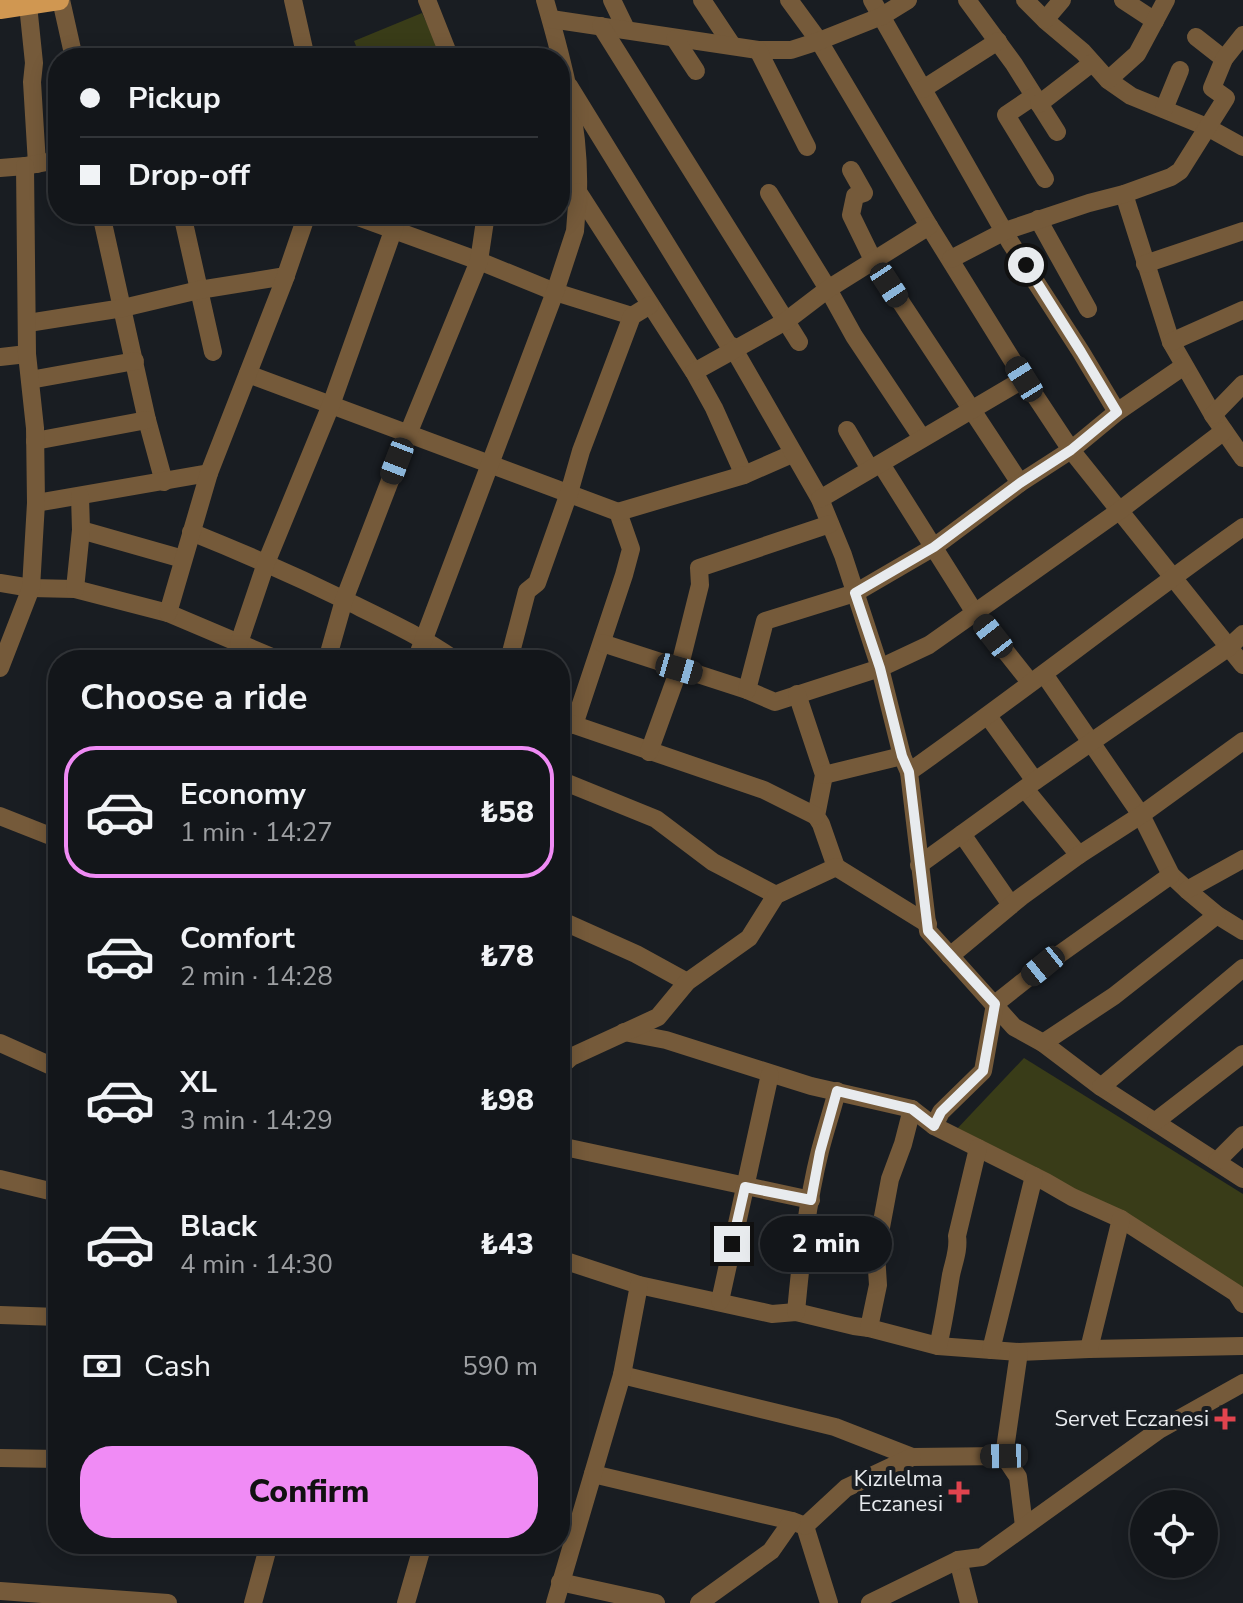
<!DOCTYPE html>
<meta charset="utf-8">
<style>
:root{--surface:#13161a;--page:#1c1f23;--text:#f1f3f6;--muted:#9d9fa2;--line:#323539;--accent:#f08bf5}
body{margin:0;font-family:"Nunito Sans",sans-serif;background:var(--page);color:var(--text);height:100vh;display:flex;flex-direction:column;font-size:30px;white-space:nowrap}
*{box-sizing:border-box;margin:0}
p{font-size:26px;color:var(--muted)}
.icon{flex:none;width:44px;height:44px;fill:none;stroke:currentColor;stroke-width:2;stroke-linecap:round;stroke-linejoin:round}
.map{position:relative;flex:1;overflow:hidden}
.side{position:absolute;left:48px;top:650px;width:522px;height:904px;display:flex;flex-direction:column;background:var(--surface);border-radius:32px;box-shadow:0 4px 20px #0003,0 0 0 2px var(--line)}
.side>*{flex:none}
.top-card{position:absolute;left:48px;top:48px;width:522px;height:176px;border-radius:32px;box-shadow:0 4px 20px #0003,0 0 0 2px var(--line);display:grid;align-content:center;height:176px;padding:0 32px;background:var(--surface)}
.controls{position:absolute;left:1130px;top:1490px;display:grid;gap:16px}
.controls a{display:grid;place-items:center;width:88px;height:88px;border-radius:50%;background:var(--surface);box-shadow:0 4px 20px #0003,0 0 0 2px var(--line);font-size:40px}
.end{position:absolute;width:36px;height:36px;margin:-18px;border:10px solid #e8ebee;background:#111;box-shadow:0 0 0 4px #111}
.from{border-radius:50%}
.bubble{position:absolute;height:56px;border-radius:28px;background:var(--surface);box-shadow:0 4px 20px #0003,0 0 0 2px var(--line);font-size:26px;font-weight:800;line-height:56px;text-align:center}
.car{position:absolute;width:24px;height:48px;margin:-24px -12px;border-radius:10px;box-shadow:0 0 6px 2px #0007;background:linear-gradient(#222 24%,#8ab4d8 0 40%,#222 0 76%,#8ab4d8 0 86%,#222 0)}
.top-card b{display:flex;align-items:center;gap:28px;height:76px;font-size:30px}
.top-card b+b{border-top:2px solid var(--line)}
.top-card i{width:20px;height:20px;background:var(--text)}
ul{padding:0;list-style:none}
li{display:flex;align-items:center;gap:24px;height:132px;margin:0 16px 12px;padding:0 16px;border:4px solid transparent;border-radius:32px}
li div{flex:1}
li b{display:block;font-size:30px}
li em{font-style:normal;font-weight:800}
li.active{border-color:var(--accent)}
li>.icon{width:72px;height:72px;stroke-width:1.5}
h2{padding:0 32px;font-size:36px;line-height:96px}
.pay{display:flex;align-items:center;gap:20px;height:88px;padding:0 32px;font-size:30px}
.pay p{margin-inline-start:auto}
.primary-button{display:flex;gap:16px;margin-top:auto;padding:16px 32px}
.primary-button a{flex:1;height:92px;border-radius:32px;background:var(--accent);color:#111;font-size:32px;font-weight:800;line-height:92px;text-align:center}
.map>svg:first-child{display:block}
.green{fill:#393c18}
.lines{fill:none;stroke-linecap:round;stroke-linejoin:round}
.minor{stroke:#755a3a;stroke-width:18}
.major{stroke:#d09751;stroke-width:20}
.route{stroke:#e8ebee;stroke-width:10}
.health-dot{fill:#e0444e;stroke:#191d22;stroke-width:3}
.labels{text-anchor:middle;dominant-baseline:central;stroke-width:8;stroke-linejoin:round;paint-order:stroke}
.poi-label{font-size:22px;fill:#e8ebee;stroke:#191d22;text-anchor:end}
</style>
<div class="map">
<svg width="1243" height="1603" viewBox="0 0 1243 1603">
<rect width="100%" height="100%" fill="#191d22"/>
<g class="green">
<polygon points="422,13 443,58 361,58 354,41"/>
<polygon points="1024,1058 1243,1194 1243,1298 955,1131"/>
</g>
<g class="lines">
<g class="minor">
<polyline points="61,0 74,58"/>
<polyline points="293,0 306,58"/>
<polyline points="427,0 450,58"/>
<path d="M545 0C563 62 580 126 578 192L694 372 714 408 744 475 792 454"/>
<polyline points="612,0 626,29"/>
<polyline points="702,0 732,45"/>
<polyline points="789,0 819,41 929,226 1024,379 1071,450 1243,665"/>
<polyline points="872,0 1010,242 1081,352 1117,412"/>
<polyline points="967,0 1014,64 1057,132"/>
<polyline points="1025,0 1045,20 1083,52 1108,80 1131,96 1207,127 1243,147"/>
<polyline points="1123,0 1155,21"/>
<polyline points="28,5 34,63 32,82 37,164"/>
<polyline points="551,19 758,50 791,50 819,41 882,16 908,0"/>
<polyline points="1045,20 1062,0"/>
<polyline points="601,26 799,342"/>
<polyline points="1196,37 1224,59"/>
<polyline points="675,39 696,71"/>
<polyline points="758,50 807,147"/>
<polyline points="1108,80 1137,54 1166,0"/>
<polyline points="560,89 569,86 728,344 732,346 820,499 843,555 880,668 902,756 909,772 928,931 1014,1027 1043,1043 1101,1087 1243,1179"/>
<polyline points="923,89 998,41"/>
<polyline points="1034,96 1006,115 1045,179"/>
<polyline points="1039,104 1092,63"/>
<polyline points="1164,109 1180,70"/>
<polyline points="0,168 25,166 58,160"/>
<polyline points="851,170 864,193 855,196 851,215 873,260 1020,483"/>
<polyline points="769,193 828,289 854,336 922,438"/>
<polyline points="1124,194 1171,342 1213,415 1243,458"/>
<polyline points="101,214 147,420 164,482"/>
<polyline points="182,214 213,352"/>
<polyline points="350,214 479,261 555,292 632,316"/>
<polyline points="1038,219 1088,309"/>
<polyline points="951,259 1005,231 1089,203 1124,194 1171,177 1180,171 1226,98 1212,88 1224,59 1243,35"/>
<polyline points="1145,264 1243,231"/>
<polyline points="28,323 123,308 199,290 286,276"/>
<polyline points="1171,342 1243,310"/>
<polyline points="0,357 27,354"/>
<polyline points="694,372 786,321 828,289 929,226"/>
<polyline points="248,374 618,512 631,549 624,575 574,725"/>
<polyline points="30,380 135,361"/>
<polyline points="1213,415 1243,384"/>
<polyline points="847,430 870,469"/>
<polyline points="35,441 147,420"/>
<polyline points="881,464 975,613 1030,682"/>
<polyline points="820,499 1024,379"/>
<polyline points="36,503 209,473"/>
<polyline points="618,512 744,475"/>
<polyline points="81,530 183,559"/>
<path d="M191 532C246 554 300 578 353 604 390 622 422 637 455 660"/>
<polyline points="0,583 31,588 75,589 168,613 279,660"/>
<polyline points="75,589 81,530 80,496"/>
<polyline points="168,613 209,473 284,281 307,214"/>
<polyline points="239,643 266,563 331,405 399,214"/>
<polyline points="602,643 747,690 775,702 880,668 929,645 1119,511 1224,431"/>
<polyline points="327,660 344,600 408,434 479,261 486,214"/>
<polyline points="416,660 555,292 575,231 578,192"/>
<polyline points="509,660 527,591 537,583 569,493 581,451 632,316 650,305"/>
<polyline points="0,668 31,588 36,503 35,428 27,354 25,166"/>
<polyline points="1044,674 1141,815 1171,875 1187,890 1217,915 1243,931"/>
<polyline points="747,690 765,621 855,593 934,547 1020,483 1071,450 1117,412 1184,366"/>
<polyline points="797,694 824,775 816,816 821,824 836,867"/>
<polyline points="988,716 1035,781"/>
<polyline points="560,720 764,790 816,816"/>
<polyline points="649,752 679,669 700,585 699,568 830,524"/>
<path d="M909 772C1022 692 1130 607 1243 527"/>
<polyline points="824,775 902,756"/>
<polyline points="560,780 656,819 713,862 776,895"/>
<polyline points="1025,789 1079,855"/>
<polyline points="0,816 58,839"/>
<polyline points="962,834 1011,905"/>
<polyline points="919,865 1035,781 1229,647 1243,634"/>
<polyline points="1187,890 1243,859"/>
<polyline points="560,920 636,954 687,982"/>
<polyline points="950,956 1021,897 1079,855 1141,815 1243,741"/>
<polyline points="624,1032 666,1040 811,1086 912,1109 934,1126 1046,1182 1072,1197 1121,1219 1236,1293 1243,1304"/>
<polyline points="0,1043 58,1069"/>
<polyline points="1043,1043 1114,996 1217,915"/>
<polyline points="560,1067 571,1057 658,1017 687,982 749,938 776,895 836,867 928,924"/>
<polyline points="1101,1087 1243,968"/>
<polyline points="1156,1121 1243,1054"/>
<polyline points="934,1126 941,1112 983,1071 995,1004 1043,966 1171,875"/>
<polyline points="560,1146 811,1200"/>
<polyline points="1217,1161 1243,1135"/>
<polyline points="0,1179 58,1193"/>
<polyline points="560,1259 639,1285 772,1314 796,1312 854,1326 869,1328 938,1346 1019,1352 1089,1349 1243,1346"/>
<polyline points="720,1301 770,1074"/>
<path d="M796 1312C801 1258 807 1203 820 1151 825 1131 832 1111 837 1091"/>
<polyline points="0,1315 58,1317"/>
<polyline points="869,1328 878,1285 876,1254 890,1179 903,1144 912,1109"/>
<path d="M938 1346C944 1322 947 1299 951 1275 954 1261 959 1250 957 1236L978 1148"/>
<polyline points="1089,1349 1121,1219"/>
<polyline points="991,1350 1034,1176"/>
<polyline points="622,1375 835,1427 912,1457 1004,1456 1018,1477 1024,1526"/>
<polyline points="1004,1456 1019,1352"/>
<polyline points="0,1458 58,1459"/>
<polyline points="593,1474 792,1521 805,1526 829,1603"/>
<polyline points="805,1526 846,1488 912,1457"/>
<polyline points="958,1560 969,1603"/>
<polyline points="560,1582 656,1603"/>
<polyline points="0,1591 168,1603"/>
<polyline points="253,1603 269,1544"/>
<polyline points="406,1603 423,1544"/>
<polyline points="555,1603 622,1375 639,1285"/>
<polyline points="699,1603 771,1551 792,1521"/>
<polyline points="870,1603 958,1560 982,1557 1159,1430 1243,1383"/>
</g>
<polyline class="major" points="0,9 59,0"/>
</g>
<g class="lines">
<polyline class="route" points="732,1244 745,1187 811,1200 820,1152 837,1091 912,1109 934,1126 941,1112 983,1071 995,1004 928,931 909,772 902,756 880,668 855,593 934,547 1020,483 1071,450 1117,412 1081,352 1026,265"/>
</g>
<g class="health-dot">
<path d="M1221 1407h8v8h8v8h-8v8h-8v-8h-8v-8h8z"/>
<path d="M955 1480h8v8h8v8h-8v8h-8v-8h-8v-8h8z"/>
</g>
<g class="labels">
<g class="poi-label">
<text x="1209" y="1419">Servet Eczanesi</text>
<text x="943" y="1479">Kızılelma<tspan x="943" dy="25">Eczanesi</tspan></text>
</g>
</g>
</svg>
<div class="controls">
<a><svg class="icon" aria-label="locate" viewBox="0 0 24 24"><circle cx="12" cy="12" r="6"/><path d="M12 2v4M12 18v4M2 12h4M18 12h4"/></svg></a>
</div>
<i class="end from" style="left:1026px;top:265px"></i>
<i class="end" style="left:732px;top:1244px"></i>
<div class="bubble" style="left:760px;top:1216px;width:132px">2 min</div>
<i class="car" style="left:889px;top:285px;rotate:147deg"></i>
<i class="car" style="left:1024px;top:379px;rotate:328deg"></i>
<i class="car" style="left:397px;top:461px;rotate:201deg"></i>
<i class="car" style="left:993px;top:636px;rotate:322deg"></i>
<i class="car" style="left:679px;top:669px;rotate:106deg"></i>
<i class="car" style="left:1043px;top:966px;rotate:231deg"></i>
<i class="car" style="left:1004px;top:1456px;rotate:269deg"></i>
<div class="top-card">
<b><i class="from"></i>Pickup</b>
<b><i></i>Drop-off</b>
</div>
<section class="side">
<h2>Choose a ride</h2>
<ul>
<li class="active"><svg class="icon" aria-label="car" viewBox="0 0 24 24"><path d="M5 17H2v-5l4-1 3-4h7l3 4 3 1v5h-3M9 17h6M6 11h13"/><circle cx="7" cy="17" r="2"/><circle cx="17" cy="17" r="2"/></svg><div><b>Economy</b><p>1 min · 14:27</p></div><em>₺58</em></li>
<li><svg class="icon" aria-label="car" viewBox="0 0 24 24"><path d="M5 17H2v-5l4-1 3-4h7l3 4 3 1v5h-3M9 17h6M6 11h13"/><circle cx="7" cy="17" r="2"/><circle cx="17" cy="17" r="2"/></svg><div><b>Comfort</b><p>2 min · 14:28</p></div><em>₺78</em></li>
<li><svg class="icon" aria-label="car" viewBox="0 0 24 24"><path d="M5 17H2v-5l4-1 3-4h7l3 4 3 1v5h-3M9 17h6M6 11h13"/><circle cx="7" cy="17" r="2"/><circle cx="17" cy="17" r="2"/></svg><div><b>XL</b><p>3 min · 14:29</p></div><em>₺98</em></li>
<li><svg class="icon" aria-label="car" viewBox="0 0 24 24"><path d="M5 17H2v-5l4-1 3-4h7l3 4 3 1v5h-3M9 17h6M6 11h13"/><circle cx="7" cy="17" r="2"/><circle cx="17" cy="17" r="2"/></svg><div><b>Black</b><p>4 min · 14:30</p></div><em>₺43</em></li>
</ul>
<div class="pay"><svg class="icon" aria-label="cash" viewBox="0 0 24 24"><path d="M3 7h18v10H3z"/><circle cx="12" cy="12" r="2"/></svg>Cash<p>590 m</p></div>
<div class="primary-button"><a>Confirm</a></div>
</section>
</div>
